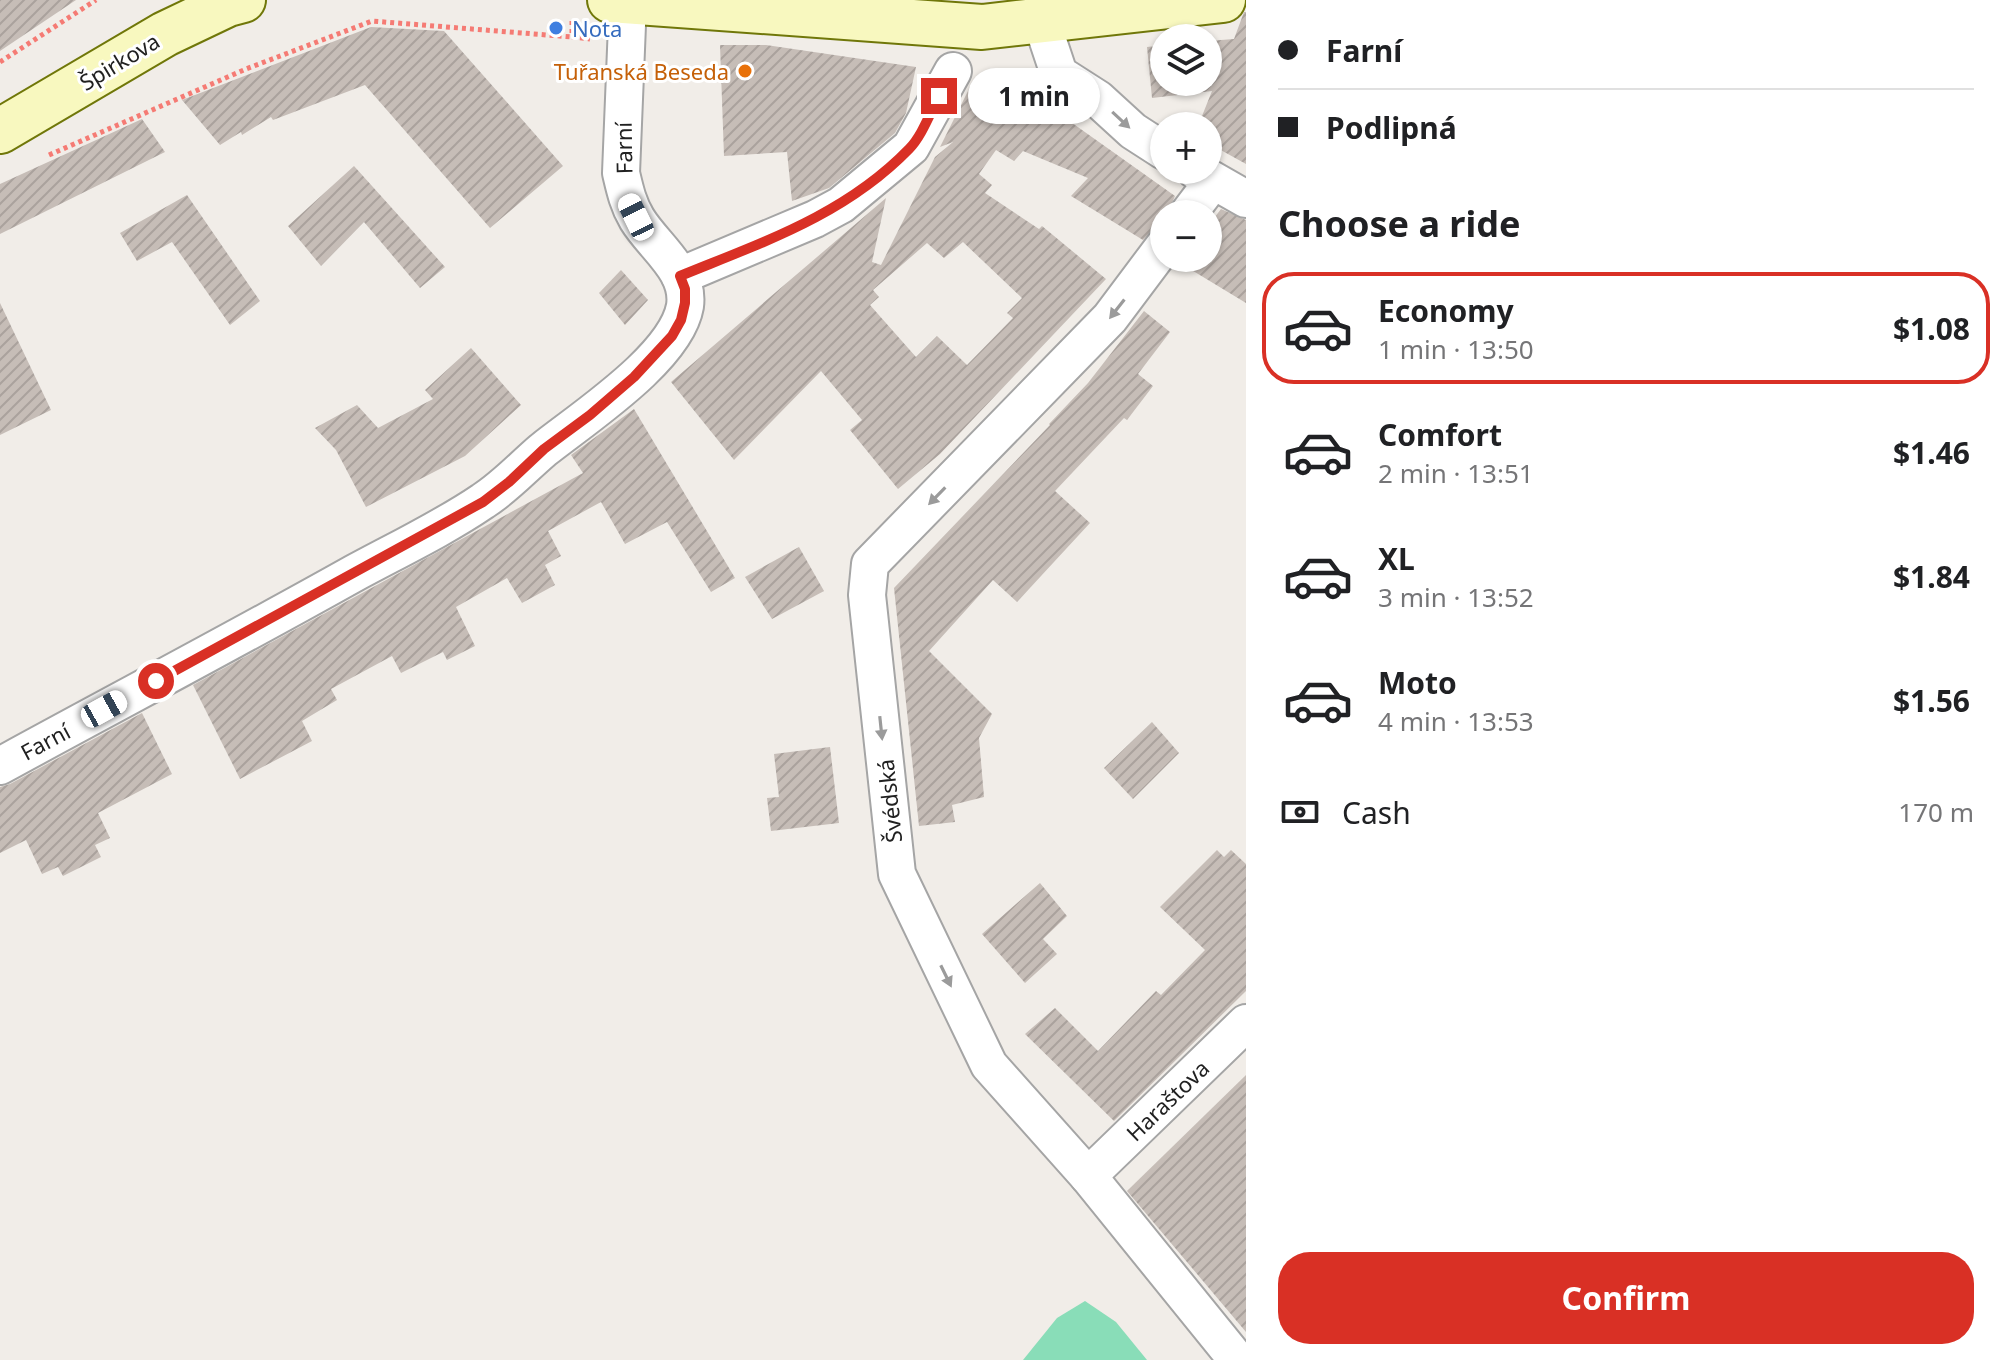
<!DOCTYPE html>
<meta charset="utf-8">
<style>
:root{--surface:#fff;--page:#f2f2f2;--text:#202124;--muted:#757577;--line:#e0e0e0;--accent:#d93025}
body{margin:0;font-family:"Noto Sans",sans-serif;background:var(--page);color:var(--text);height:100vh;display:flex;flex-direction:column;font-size:30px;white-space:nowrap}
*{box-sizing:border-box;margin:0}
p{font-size:26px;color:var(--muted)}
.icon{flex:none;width:44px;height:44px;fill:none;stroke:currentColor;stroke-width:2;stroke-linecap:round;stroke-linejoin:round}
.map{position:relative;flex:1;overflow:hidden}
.side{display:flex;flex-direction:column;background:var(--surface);width:760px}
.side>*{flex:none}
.guide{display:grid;align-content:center;height:176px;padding:0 32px;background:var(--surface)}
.fabs{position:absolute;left:1150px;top:24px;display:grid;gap:16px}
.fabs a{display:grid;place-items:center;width:72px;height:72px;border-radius:50%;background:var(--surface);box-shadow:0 2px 6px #0004;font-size:40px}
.end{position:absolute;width:36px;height:36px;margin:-18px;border:10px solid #d93025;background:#fff;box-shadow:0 0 0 4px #fff}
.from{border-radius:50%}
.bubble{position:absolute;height:56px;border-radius:28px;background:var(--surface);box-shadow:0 2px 6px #0004;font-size:26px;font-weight:700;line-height:56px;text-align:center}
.car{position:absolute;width:24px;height:48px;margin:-24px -12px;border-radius:10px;box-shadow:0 0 6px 2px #0007;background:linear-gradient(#fff 24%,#345 0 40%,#fff 0 76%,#345 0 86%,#fff 0)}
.guide b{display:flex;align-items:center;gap:28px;height:76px;font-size:30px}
.guide b+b{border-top:2px solid var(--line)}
.guide i{width:20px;height:20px;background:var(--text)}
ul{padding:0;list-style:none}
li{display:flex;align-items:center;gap:24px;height:112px;margin:0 16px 12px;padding:0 16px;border:4px solid transparent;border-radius:32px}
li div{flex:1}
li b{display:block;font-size:30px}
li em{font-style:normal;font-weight:700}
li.selected{border-color:var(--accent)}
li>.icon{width:72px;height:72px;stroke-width:1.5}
h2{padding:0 32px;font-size:36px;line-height:96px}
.pay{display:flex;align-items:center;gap:20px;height:88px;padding:0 32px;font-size:30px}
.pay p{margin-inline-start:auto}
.button{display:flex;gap:16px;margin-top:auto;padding:16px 32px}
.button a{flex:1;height:92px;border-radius:32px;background:var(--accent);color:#fff;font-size:32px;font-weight:700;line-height:92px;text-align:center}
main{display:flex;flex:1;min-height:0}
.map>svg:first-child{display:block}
.pitch{fill:#89ddb8}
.building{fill:url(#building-hatch);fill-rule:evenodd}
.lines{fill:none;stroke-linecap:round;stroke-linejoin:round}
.minor-casing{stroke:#a5a5a5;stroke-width:40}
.secondary-casing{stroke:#707709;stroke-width:48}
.path{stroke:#f57b74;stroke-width:5;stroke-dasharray:4 4;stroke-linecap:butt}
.minor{stroke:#fff;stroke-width:36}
.secondary{stroke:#f8f8bf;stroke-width:44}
.oneway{fill:#9b9b9b}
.route{stroke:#d93025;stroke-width:10}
.shop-dot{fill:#3f7fe0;stroke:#fff;stroke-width:3}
.food-dot{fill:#e8710a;stroke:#fff;stroke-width:3}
.labels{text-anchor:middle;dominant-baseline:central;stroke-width:6;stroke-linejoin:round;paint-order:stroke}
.shop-label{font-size:22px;fill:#366cbe;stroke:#fff;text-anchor:start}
.street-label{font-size:22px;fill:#212121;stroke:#fff}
.food-label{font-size:22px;fill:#c56008;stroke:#fff;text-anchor:end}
</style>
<main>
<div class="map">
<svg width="1246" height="1360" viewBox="0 0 1246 1360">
<defs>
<pattern id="building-hatch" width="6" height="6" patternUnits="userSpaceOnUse" patternTransform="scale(2)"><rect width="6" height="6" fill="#c6bdb7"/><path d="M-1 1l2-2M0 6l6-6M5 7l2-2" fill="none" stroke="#aaa29d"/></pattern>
</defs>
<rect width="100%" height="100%" fill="#f1ede8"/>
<polygon class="pitch" points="1085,1301 1116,1322 1147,1360 1023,1360 1057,1318"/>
<g class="building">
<polygon points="0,0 76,0 0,51"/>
<polygon points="1244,12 1246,12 1246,164 1208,143 1208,126 1198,126 1212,91 1152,98 1147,47 1164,45 1164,82 1208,82 1208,41 1234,39"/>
<polygon points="371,27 444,31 563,166 490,228 365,85 273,120 271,117 242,135 241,132 220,145 182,100"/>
<polygon points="720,45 766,45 916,67 906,113 895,133 829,188 792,201 787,152 724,156"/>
<path d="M970 87 1044 103 1175 196 1167 214H1164V220L1143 240 1071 196 1088 178 1023 151 1014 161 996 150 979 174 992 185 985 193 1039 229 1042 226 1106 279 940 454 898 489 850 430 862 420 821 371 734 460 671 382 886 198 872 262 881 265 935 157 953 142 940 147ZM963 242 1022 298 1007 313 1013 318 967 365 937 336 916 357 870 305 879 297 873 290 927 243 944 258Z"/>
<polygon points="142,119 165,152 0,234 0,184"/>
<polygon points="354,166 445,267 420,288 364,222 321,266 288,226"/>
<polygon points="187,195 260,301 230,325 172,242 137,261 120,233"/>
<polygon points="1221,209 1246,220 1246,303 1180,263 1184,258 1208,258 1208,226"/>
<polygon points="621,270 648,300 625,325 599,293"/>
<polygon points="0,303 51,410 0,435"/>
<polygon points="1144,311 1170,332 1138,374 1153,386 1127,420 1124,418 1055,491 1090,523 1017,602 993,580 929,651 992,714 979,738 984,797 952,805 955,822 919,826 894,588 1050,425 1049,424 1088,383"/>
<polygon points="471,348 521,405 465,456 366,507 336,450 315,428 357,405 378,428 433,399 425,390"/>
<polygon points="634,409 735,578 711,592 667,522 625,544 601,502 548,531 561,556 545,565 555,585 522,603 507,578 456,607 475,646 447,660 443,652 401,673 392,656 331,689 337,700 302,721 312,741 240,779 193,685 583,473 571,455"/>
<polygon points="799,547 824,591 772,619 745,577"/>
<polygon points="142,713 172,774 98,813 110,838 95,845 101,857 63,876 58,867 42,874 26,840 0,853 0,787 10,784"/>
<polygon points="1152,722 1179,753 1133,799 1104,768"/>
<polygon points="830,747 839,823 771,831 767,798 779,797 774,754"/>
<polygon points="1217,850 1224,857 1231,850 1246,864 1246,991 1114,1121 1025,1034 1055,1008 1098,1051 1156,991 1161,995 1205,950 1160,907"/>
<polygon points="1040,883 1067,916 1043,939 1057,954 1025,983 982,934"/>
<polygon points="1246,1075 1246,1332 1127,1191"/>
</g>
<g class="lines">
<defs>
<g id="minor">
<polyline points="1041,20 1059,74 1098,99 1133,131 1164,151"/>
<polyline points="1195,170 1246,199"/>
<polyline points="1188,214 1213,181"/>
<polyline points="1164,246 1110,318 870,564 867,595 897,874 989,1065 1088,1176 1237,1360"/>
<polyline points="680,276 815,219 841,205 911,147 953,71"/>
<path d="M0 766C117 702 235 640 351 575 395 551 442 529 483 501 505 487 523 467 543 450 583 418 676 358 685 306 690 270 654 247 637 219 628 204 625 190 621 173L628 0"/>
<polyline points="1088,1176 1246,1023"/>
</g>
<g id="secondary">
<polyline points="610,0 982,27 1223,0"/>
<polyline points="0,131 165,34 228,4 243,0"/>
</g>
</defs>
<use href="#minor" class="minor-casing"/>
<use href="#secondary" class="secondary-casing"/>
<g class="path">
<polyline points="572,21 572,37 590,39"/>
<polyline points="0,62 96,0"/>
<polyline points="49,155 246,69 372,21 572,37"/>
</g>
<use href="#minor" class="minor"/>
<use href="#secondary" class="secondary"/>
</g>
<defs><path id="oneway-solid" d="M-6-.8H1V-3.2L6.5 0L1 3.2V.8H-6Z" transform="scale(2)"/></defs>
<g class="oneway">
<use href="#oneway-solid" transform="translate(1121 120) rotate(43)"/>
<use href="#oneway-solid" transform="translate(1117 309) rotate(128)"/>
<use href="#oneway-solid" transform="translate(937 496) rotate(134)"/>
<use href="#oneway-solid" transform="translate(881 728) rotate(84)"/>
<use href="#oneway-solid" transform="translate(946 976) rotate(64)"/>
</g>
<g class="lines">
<path class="route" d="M156 681 483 502 509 482 544 449 590 415 634 377 672 336 681 320 685 303V289L680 276C763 242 845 215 909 149 922 136 930 113 939 96"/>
</g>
<circle class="shop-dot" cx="556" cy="28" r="8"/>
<circle class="food-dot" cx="745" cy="71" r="8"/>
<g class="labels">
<g class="shop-label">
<text x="572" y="28">Nota</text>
</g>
<g class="street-label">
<text transform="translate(119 61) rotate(-31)">Špirkova</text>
<text transform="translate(623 148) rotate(-91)">Farní</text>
<text transform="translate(45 741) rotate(-28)">Farní</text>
<text transform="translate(889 801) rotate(-96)">Švédská</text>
<text transform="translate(1167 1100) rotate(-44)">Haraštova</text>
</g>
<g class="food-label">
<text x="729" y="71">Tuřanská Beseda</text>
</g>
</g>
</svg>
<div class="fabs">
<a><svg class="icon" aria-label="layers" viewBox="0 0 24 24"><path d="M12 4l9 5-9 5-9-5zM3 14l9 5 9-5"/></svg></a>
<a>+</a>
<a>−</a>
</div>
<i class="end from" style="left:156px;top:681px"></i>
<i class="end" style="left:939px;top:96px"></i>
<div class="bubble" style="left:968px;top:68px;width:132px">1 min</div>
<i class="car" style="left:636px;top:217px;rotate:334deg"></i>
<i class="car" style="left:104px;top:709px;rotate:61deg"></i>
</div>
<section class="side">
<div class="guide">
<b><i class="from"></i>Farní</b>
<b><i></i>Podlipná</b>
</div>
<h2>Choose a ride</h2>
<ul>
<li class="selected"><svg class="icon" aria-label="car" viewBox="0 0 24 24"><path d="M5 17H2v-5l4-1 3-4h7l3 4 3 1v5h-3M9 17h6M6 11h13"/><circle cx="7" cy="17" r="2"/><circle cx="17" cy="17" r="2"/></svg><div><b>Economy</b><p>1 min · 13:50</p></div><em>$1.08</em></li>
<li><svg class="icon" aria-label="car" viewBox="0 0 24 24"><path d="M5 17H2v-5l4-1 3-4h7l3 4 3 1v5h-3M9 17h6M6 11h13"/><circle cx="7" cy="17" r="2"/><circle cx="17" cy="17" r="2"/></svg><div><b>Comfort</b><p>2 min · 13:51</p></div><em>$1.46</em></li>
<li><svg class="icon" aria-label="car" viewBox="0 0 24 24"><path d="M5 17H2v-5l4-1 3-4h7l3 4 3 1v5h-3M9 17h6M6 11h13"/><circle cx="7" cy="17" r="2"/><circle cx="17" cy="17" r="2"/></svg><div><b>XL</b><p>3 min · 13:52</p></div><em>$1.84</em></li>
<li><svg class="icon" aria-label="car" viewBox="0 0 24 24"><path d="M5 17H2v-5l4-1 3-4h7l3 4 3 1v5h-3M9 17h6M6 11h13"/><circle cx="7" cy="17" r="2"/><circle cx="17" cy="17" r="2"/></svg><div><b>Moto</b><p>4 min · 13:53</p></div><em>$1.56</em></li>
</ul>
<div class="pay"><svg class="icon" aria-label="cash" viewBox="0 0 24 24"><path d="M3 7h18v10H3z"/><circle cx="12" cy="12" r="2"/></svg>Cash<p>170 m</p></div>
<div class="button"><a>Confirm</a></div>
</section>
</main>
